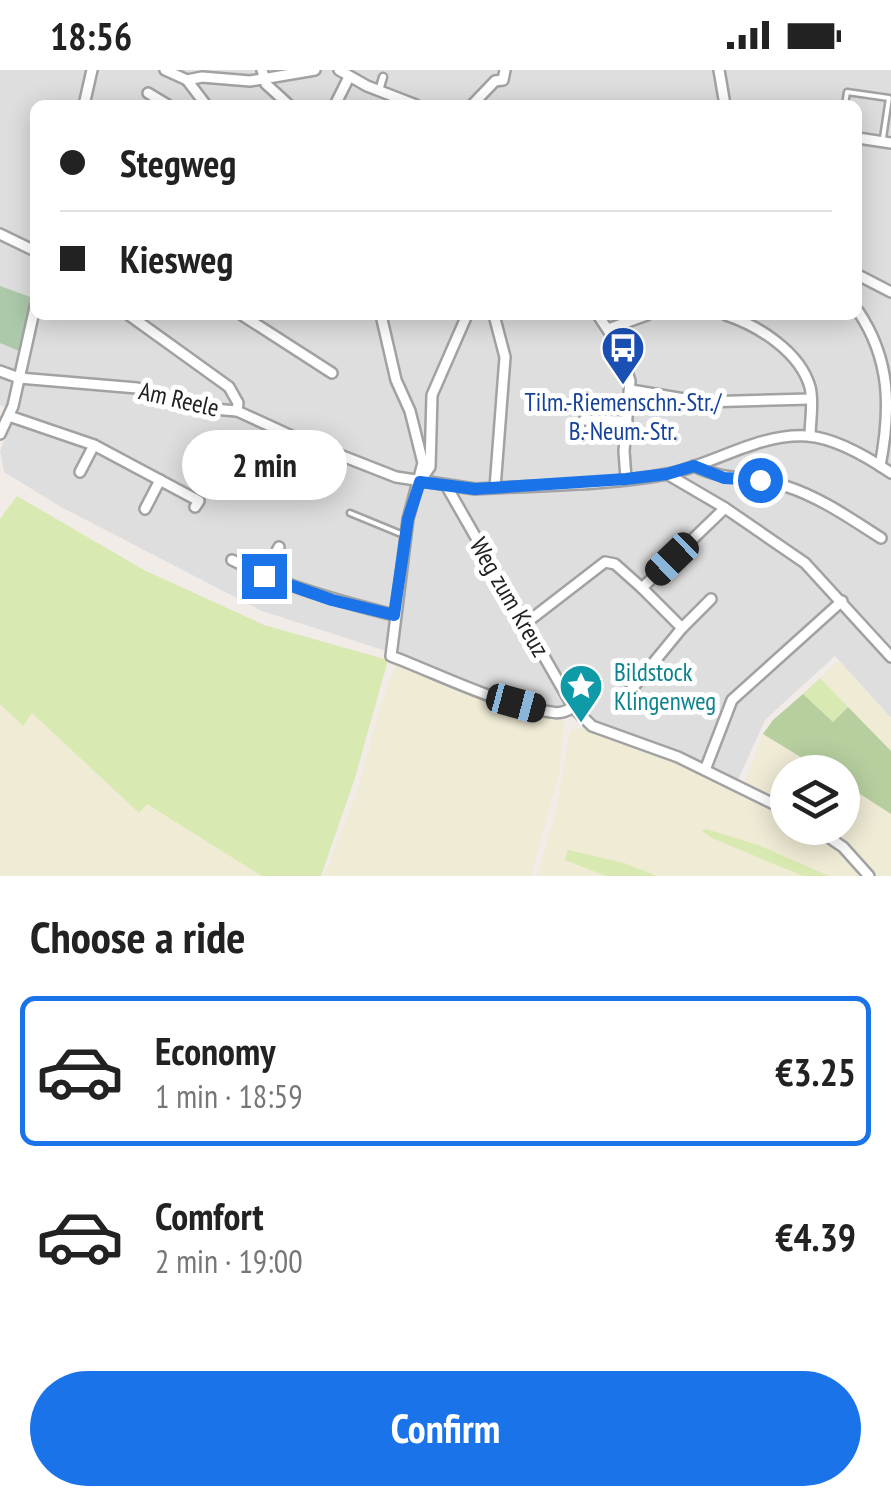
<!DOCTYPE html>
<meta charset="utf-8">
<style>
:root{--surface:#fff;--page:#f2f2f2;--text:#222;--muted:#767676;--line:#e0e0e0;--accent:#1a73e8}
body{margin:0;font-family:"PT Sans Narrow",sans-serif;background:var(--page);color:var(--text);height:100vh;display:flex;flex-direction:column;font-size:38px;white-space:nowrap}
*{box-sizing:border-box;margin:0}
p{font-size:32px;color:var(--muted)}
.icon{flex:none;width:55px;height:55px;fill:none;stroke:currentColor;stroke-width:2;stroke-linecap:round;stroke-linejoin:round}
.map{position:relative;height:806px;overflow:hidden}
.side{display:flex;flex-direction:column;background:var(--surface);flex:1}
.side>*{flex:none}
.top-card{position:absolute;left:30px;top:30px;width:832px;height:220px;border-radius:15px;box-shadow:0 5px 25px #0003;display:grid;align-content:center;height:220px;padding:0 30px;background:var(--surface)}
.controls{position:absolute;left:770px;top:685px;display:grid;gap:20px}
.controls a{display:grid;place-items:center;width:90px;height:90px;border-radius:50%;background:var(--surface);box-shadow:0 5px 25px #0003;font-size:50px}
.end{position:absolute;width:45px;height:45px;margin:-22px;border:12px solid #1a73e8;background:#fff;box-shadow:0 0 0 5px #fff}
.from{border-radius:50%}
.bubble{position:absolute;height:70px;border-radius:35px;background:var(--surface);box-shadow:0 5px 25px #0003;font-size:32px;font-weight:700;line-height:70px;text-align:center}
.car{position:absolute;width:30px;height:60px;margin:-30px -15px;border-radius:12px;box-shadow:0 0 8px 2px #0007;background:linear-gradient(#222 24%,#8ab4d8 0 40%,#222 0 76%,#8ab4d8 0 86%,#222 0)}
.top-card b{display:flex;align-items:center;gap:35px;height:95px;font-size:38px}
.top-card b+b{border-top:2px solid var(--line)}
.top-card i{width:25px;height:25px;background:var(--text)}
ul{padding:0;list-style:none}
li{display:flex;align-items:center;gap:30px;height:150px;margin:0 20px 15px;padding:0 10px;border:5px solid transparent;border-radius:15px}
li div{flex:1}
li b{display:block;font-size:38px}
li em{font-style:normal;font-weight:700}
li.active{border-color:var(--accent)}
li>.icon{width:90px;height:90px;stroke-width:1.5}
h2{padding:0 30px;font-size:45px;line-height:120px}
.button{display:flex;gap:20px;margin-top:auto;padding:20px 30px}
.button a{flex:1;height:115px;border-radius:60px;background:var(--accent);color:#fff;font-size:40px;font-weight:700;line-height:115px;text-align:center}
.status{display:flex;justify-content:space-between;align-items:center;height:70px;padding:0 50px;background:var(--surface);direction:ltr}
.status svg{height:28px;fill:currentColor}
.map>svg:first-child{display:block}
.residential{fill:#dfdedf;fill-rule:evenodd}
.farmland{fill:#efebd5}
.grass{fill:#d8e9b1}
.forest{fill:#b7cf9f}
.cemetery{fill:#acc9aa}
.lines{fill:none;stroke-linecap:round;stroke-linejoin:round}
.service-casing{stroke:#a2a2a2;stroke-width:9}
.pedestrian-casing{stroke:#a2a2a2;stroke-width:11}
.minor-casing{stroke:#a2a2a2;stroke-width:14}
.service{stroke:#fff;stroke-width:4}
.pedestrian{stroke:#fff;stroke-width:6}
.minor{stroke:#fff;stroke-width:9}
.route{stroke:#1a73e8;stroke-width:12}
.labels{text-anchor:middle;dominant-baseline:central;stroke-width:10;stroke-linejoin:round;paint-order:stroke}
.street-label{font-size:25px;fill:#212121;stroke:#fff}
.transit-label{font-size:25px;fill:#164399;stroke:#fff}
.culture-label{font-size:25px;fill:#0d838f;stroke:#fff;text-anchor:start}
</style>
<div class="status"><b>18:56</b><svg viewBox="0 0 49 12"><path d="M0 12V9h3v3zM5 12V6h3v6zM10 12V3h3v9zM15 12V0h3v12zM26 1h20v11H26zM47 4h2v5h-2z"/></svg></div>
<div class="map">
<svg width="891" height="806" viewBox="0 0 891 806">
<rect width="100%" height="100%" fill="#f1ece8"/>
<path class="residential" d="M0 0H891V648L835 586 765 650 738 710 596 651 578 627 562 639 544 637 499 625 408 588 262 541 61 437 4 402 0 381 16 341 0 335ZM35 35H858V245H35Z"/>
<g class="farmland">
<polygon points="839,591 891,648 891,681 820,608"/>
<polygon points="397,594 515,635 559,646 564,651 560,699 531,806 324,806 357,722 381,634"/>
<polygon points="0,634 22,655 31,642 138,743 147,734 262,806 0,806"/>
<polygon points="587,658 603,660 672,687 742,720 763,664 825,702 788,702 788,758 842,758 843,713 891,744 891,806 537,806 556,741 570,660"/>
</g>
<g class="grass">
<polygon points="17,426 144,500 264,555 388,590 355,708 321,806 262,806 147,734 139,743 32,643 23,656 0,634 0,449"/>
<polygon points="820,608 848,637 833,652 803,624"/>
<polygon points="706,759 758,775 829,806 803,806 712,768 702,761"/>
<polygon points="568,780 624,793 657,806 606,806 565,790"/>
</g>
<polygon class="forest" points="803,624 833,652 848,637 891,681 891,744 843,713 842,702 825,702 763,664 773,650"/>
<polygon class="cemetery" points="0,216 33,228 19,281 0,273"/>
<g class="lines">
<defs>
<g id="service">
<polyline points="845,35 847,22 889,28 883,68"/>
<polyline points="350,443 406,466"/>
</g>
<polyline id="pedestrian" points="379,21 383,7"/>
<g id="minor">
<polyline points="165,0 187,10 202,7 250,11 315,0"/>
<polyline points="262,0 266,14 289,35"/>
<polyline points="339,0 367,16 416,35"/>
<polyline points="719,0 725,35"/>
<polyline points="187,10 206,35"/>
<polyline points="148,23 168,35"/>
<polyline points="84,35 92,0"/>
<polyline points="335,35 349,7"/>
<polyline points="472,35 495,11 503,10 505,0"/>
<polyline points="858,68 891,73"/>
<polyline points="0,164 35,181"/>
<polyline points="858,205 891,222"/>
<path d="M858 241C891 290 891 339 880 396"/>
<polyline points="129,245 229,317 238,333 237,341"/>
<polyline points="242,245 332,303"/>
<path d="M381 245 396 310 410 341 423 393 408 449 391 586C441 605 499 635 551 642 560 644 566 642 573 637"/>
<polyline points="494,245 505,287 495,418"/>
<polyline points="598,245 619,277 630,311 624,381 626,409"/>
<path d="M726 245C759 256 800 282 810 317 814 333 810 351 810 366"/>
<polyline points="608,259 647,245"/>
<path d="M0 301 19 308 137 318 213 339 237 341 294 367 396 407 475 419C538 415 604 416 667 404 713 395 758 363 807 366 835 368 869 388 891 403"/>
<polyline points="631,320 702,332 811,329"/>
<polyline points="9,346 94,375 199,431 195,437"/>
<polyline points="584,350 627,351"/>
<polyline points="0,364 13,336 35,237"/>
<path d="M694 396C723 411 754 406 785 416 820 427 851 449 881 468"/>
<polyline points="80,402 94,375"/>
<polyline points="667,404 725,438 805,493 891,587"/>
<polyline points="423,407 430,397 432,325 467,245"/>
<polyline points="447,417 573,637 592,656 678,687 788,741"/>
<polyline points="145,439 160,410"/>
<path d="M232 490C284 516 338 531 394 545"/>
<polyline points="264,506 279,477"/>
<polyline points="642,518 682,558 711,529"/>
<polyline points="526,553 605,492 615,494 642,518 725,438"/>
<polyline points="622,631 682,558"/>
<polyline points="705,700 732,630 842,531"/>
<polyline points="815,758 843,777 869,806"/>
</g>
</defs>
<use href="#service" class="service-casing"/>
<use href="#pedestrian" class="pedestrian-casing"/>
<use href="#minor" class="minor-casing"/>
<use href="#service" class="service"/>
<use href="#pedestrian" class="pedestrian"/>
<use href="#minor" class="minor"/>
</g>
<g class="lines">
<polyline class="route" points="264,506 332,530 394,545 408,449 420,412 475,419 626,409 667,404 694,396 724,408 760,410"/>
</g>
<defs>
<symbol id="bus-pin" viewBox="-11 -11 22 30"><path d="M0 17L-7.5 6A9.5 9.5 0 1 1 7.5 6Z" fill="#1a4fb4" stroke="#fff"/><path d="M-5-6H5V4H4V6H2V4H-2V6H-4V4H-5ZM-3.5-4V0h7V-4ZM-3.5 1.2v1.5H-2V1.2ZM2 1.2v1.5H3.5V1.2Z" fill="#fff"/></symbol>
<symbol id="sight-pin" viewBox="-11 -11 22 30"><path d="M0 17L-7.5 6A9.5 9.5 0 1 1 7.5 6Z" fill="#0f9aa8" stroke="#fff"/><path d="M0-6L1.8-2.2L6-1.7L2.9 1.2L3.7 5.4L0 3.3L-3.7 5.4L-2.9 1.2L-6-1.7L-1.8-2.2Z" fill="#fff"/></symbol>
</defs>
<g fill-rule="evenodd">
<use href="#bus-pin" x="598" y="253" width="50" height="68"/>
<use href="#sight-pin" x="556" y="591" width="50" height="68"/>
</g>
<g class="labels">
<g class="street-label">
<text transform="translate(179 329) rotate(13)">Am Reele</text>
<text transform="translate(510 527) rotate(60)">Weg zum Kreuz</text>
</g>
<g class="transit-label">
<text x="623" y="332">Tilm.-Riemenschn.-Str./<tspan x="623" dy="29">B.-Neum.-Str.</tspan></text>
</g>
<g class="culture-label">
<text x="614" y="602">Bildstock<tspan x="614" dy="29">Klingenweg</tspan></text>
</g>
</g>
</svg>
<div class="controls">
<a><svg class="icon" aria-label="layers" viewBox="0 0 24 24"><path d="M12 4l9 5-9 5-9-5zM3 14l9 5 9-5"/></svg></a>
</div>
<i class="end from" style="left:760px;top:410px"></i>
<i class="end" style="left:264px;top:506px"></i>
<div class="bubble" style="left:182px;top:360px;width:165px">2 min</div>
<i class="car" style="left:672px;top:489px;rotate:226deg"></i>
<i class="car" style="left:516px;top:633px;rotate:105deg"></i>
<div class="top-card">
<b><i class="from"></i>Stegweg</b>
<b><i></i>Kiesweg</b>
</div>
</div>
<section class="side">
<h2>Choose a ride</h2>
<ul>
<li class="active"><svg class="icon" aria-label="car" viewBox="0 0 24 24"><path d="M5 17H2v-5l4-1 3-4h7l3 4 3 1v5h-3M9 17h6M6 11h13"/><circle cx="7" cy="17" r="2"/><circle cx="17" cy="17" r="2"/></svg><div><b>Economy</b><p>1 min · 18:59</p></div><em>€3.25</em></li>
<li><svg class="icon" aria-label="car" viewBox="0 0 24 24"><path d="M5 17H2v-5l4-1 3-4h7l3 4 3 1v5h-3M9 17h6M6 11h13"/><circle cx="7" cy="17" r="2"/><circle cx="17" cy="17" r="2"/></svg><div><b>Comfort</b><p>2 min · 19:00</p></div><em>€4.39</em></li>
</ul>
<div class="button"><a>Confirm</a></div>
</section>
